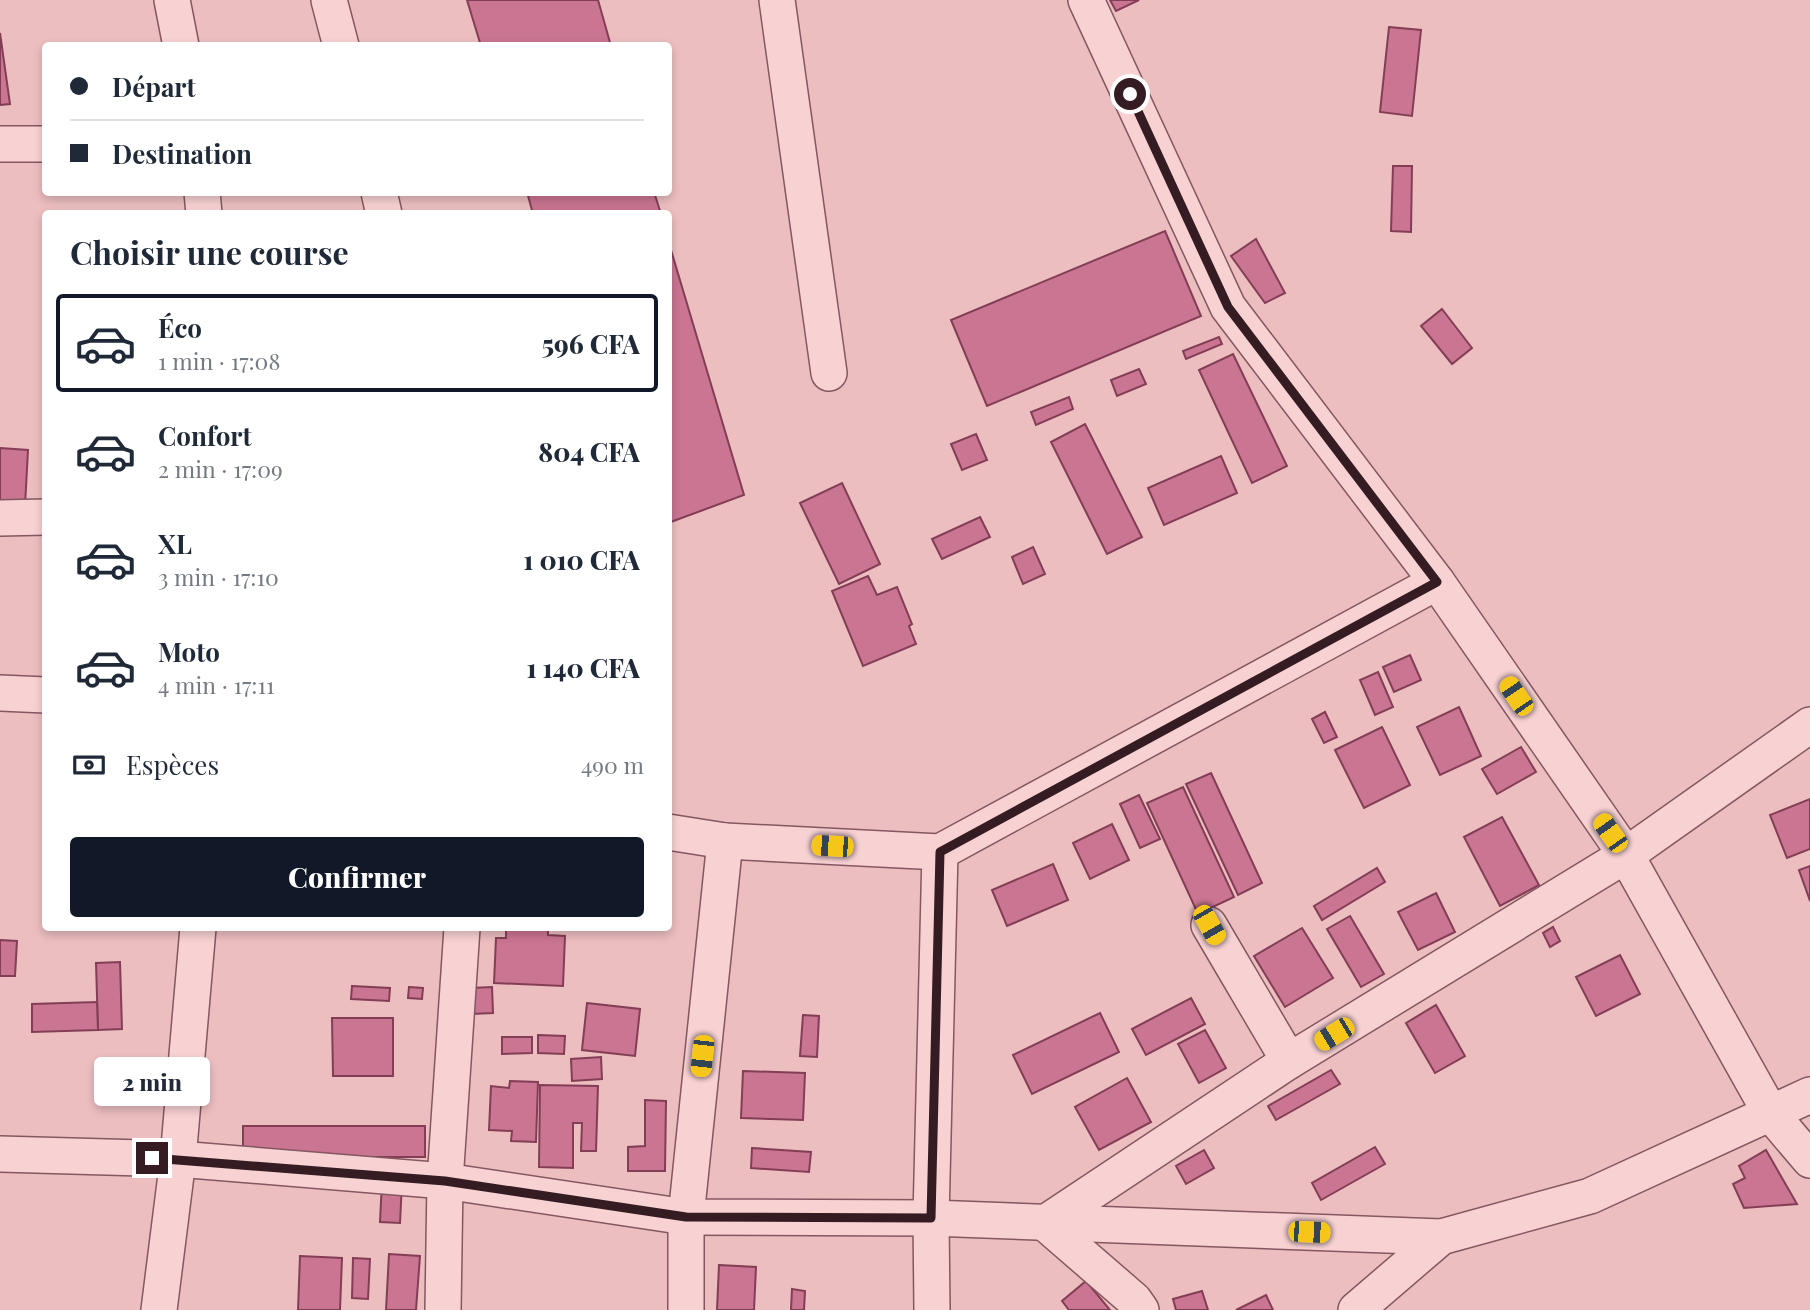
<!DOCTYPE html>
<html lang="fr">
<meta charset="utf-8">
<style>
:root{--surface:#fff;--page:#f6f6f7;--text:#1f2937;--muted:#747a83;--line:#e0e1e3;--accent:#111827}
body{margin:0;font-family:"Playfair Display",serif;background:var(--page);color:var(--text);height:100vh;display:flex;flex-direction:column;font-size:26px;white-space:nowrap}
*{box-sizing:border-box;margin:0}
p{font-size:23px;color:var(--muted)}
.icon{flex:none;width:38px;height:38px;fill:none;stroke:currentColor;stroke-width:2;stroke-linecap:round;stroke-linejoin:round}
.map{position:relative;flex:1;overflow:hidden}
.details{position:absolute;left:42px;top:210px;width:630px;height:721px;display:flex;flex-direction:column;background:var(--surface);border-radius:7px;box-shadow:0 4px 10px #0003}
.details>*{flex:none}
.guide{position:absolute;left:42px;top:42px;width:630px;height:154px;border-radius:7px;box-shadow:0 4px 10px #0003;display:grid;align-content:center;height:154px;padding:0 28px;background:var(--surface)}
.end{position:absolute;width:32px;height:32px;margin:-16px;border:9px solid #341c22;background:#fff;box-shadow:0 0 0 4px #fff}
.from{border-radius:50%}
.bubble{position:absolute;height:49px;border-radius:7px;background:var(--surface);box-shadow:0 4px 10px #0003;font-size:23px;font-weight:800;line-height:49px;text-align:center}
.car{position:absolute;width:21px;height:42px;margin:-21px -10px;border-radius:9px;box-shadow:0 0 5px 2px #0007;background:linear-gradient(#f5c518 24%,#345 0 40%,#f5c518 0 76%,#345 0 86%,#f5c518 0)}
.guide b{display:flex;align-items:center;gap:24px;height:66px;font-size:26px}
.guide b+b{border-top:2px solid var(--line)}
.guide i{width:18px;height:18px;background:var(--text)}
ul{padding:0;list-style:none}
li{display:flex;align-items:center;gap:21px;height:98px;margin:0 14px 10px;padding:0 14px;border:4px solid transparent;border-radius:7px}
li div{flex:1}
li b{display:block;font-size:26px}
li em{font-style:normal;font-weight:800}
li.selected{border-color:var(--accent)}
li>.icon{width:63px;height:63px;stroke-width:1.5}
h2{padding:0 28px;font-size:32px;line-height:84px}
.pay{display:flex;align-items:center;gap:18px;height:77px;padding:0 28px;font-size:26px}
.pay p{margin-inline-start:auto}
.action{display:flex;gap:14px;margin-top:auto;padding:14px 28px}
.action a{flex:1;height:80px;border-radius:7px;background:var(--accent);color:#fff;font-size:28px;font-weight:800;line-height:80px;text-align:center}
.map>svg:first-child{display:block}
.building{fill:#ca7591;stroke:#833e56;stroke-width:2}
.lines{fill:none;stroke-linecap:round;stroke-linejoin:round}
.minor-casing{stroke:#845761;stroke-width:38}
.minor{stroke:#f8d1d3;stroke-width:35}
.route{stroke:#341c22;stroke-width:9}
</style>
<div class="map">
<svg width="1810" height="1310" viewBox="0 0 1810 1310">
<rect width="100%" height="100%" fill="#ecbec0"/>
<g class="building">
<polygon points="467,0 598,0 611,46 481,46"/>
<polygon points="1110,0 1139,0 1116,11"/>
<polygon points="1389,27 1421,30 1412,116 1380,112"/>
<polygon points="0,33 10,104 0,105"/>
<polygon points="1393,166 1412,166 1411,232 1391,231"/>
<polygon points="527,192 654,192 661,214 533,214"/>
<polygon points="1165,231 1201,316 987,406 951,320"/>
<polygon points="1256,239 1285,293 1265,303 1231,256"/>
<polygon points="668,240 744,495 668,523"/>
<polygon points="1442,309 1472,348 1452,364 1421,326"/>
<polygon points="1219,337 1222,344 1186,359 1183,351"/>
<polygon points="1233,354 1287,466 1252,483 1199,370"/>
<polygon points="1139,369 1146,384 1117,396 1111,380"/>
<polygon points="1069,397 1073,409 1036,425 1031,412"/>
<polygon points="1085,424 1142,537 1107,554 1051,442"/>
<polygon points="976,434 987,460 962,470 951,444"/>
<polygon points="0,448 28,450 25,506 0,505"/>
<polygon points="1221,456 1237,493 1164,525 1148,488"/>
<polygon points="842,483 880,564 839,584 800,503"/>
<polygon points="980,517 990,537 942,559 932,539"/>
<polygon points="1033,547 1045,574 1023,584 1012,557"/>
<polygon points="868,576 877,595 897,587 912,624 909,626 916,644 863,666 832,591"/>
<polygon points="1410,655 1421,680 1394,692 1383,667"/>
<polygon points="1378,672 1393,707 1375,715 1360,680"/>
<polygon points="1459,707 1481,756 1440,775 1417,727"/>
<polygon points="1325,712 1337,737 1324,743 1312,719"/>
<polygon points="1382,727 1410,785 1364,808 1335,750"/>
<polygon points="1521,747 1536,772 1497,794 1482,769"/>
<polygon points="1211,773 1262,883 1238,895 1186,784"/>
<polygon points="1183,787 1234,897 1198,914 1147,803"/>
<polygon points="1139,795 1160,839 1140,848 1120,804"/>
<polygon points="1810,799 1810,849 1787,858 1770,815"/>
<polygon points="1502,817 1539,885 1500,906 1464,837"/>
<polygon points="1112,824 1129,860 1090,879 1073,843"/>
<polygon points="1053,864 1068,900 1007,926 992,890"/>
<polygon points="1810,866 1810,901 1799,870"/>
<polygon points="1377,868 1385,882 1322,920 1314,906"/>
<polygon points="1436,893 1455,932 1418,950 1398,912"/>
<polygon points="1350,916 1384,974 1361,987 1327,929"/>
<polygon points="1553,927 1560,941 1550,947 1543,933"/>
<polygon points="506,928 548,928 548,935 565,936 563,986 494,983 496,938 506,938"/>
<polygon points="1302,928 1333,978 1285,1007 1254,956"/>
<polygon points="0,940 17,941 15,976 0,976"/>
<polygon points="1620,955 1640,994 1596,1016 1576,977"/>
<polygon points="120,962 122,1029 98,1030 96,963"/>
<polygon points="352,986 390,988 389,1001 351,999"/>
<polygon points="409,987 423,988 422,999 408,998"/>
<polygon points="492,987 493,1013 471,1014 470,988"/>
<polygon points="1191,998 1205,1024 1146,1055 1132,1029"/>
<polygon points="97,1002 98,1030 32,1032 32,1004"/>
<polygon points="587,1003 640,1009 635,1056 582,1050"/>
<polygon points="1436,1005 1465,1056 1435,1073 1406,1023"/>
<polygon points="1100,1013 1119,1052 1032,1094 1013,1055"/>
<polygon points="803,1015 819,1016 817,1057 800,1056"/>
<polygon points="332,1018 393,1018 393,1076 333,1076"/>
<polygon points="1205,1030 1226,1068 1199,1083 1178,1044"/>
<polygon points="538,1035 565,1036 564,1054 538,1053"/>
<polygon points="502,1037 532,1037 532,1053 502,1054"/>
<polygon points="601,1057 602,1079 572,1081 571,1059"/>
<polygon points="1331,1070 1340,1084 1276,1120 1268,1106"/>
<polygon points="743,1071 805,1073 803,1120 741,1118"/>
<polygon points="1127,1078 1151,1122 1099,1150 1075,1107"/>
<polygon points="510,1081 538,1082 536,1142 511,1141 512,1131 489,1130 491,1086 509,1088"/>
<polygon points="540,1085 598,1086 596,1151 581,1151 582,1123 573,1123 573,1168 539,1167"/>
<polygon points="645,1100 666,1101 665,1171 628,1171 628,1147 645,1146"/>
<rect x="243" y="1126" width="182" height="31"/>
<polygon points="1375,1147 1385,1164 1321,1200 1312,1183"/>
<polygon points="752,1148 811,1152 809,1172 751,1168"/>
<polygon points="1204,1150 1214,1168 1186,1184 1176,1166"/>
<polygon points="1766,1150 1797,1204 1744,1208 1733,1184 1745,1178 1739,1166"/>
<polygon points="382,1181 402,1182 400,1223 380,1222"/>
<polygon points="389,1254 420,1256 416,1310 386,1310"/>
<polygon points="300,1256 342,1258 340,1310 298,1310"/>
<polygon points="353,1258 370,1259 368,1299 352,1298"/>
<polygon points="719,1265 756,1267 754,1310 717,1310"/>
<polygon points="1086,1281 1110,1310 1069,1310 1062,1301"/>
<polygon points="792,1289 805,1291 804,1310 791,1310"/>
<polygon points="1202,1291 1208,1310 1176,1310 1173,1299"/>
<polygon points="1266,1295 1273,1310 1236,1310"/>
</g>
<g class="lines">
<defs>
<g id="minor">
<polyline points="172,0 181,46"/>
<polyline points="329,0 341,46"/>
<polyline points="777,0 829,373"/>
<polyline points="1086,0 1228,307 1437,582 1626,855 1771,1114 1810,1160"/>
<polyline points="0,144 46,144"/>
<polyline points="202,192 204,214"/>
<polyline points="379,192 384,214"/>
<polyline points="0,518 46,517"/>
<polyline points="0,693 46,695"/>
<polyline points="668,832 725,841 940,852 1437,582"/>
<polyline points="1209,925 1289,1061"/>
<polyline points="0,1154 178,1159 445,1181 686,1217 931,1218 1441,1237"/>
<polyline points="159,1310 178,1159 198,928"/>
<polyline points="443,1310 445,1181 462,928"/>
<polyline points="686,1310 686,1217 725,841"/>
<polyline points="932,1310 931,1218 940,852"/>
<polyline points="1141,1310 1134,1300 1045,1223 1289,1061 1626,855 1810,725"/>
<polyline points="1356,1310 1441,1237 1590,1196 1810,1095"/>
</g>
</defs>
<use href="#minor" class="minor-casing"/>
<use href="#minor" class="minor"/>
</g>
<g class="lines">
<polyline class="route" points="152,1158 445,1181 686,1217 931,1218 940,852 1437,582 1228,307 1130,94"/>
</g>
</svg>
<i class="end from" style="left:1130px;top:94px"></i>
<i class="end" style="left:152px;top:1158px"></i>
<div class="bubble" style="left:94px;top:1057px;width:116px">2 min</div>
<i class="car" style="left:1516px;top:696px;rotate:326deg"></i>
<i class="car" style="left:1610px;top:833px;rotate:325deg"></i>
<i class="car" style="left:832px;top:846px;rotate:273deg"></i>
<i class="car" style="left:1209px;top:925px;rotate:150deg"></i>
<i class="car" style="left:1334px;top:1034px;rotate:239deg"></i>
<i class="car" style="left:702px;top:1056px;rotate:186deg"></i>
<i class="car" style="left:1309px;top:1232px;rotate:92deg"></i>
<div class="guide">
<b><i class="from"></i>Départ</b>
<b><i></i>Destination</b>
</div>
<section class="details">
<h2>Choisir une course</h2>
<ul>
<li class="selected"><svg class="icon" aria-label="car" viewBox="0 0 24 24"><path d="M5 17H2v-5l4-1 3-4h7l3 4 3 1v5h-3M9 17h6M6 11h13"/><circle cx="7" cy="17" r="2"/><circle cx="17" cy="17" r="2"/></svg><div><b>Éco</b><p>1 min · 17:08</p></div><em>596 CFA</em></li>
<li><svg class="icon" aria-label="car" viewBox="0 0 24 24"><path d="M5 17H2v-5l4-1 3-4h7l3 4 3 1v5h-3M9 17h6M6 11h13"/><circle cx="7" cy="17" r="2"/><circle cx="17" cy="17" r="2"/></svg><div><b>Confort</b><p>2 min · 17:09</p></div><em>804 CFA</em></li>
<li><svg class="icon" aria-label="car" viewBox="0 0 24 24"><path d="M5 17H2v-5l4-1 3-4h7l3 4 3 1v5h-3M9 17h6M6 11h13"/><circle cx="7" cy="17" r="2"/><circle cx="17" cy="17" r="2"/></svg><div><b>XL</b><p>3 min · 17:10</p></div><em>1 010 CFA</em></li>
<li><svg class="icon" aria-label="car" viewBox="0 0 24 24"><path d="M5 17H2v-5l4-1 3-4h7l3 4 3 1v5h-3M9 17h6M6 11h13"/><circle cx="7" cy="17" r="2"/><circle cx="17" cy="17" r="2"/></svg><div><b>Moto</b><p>4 min · 17:11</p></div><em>1 140 CFA</em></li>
</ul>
<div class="pay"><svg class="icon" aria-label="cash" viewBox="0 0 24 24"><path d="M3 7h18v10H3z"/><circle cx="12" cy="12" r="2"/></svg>Espèces<p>490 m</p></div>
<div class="action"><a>Confirmer</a></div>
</section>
</div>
